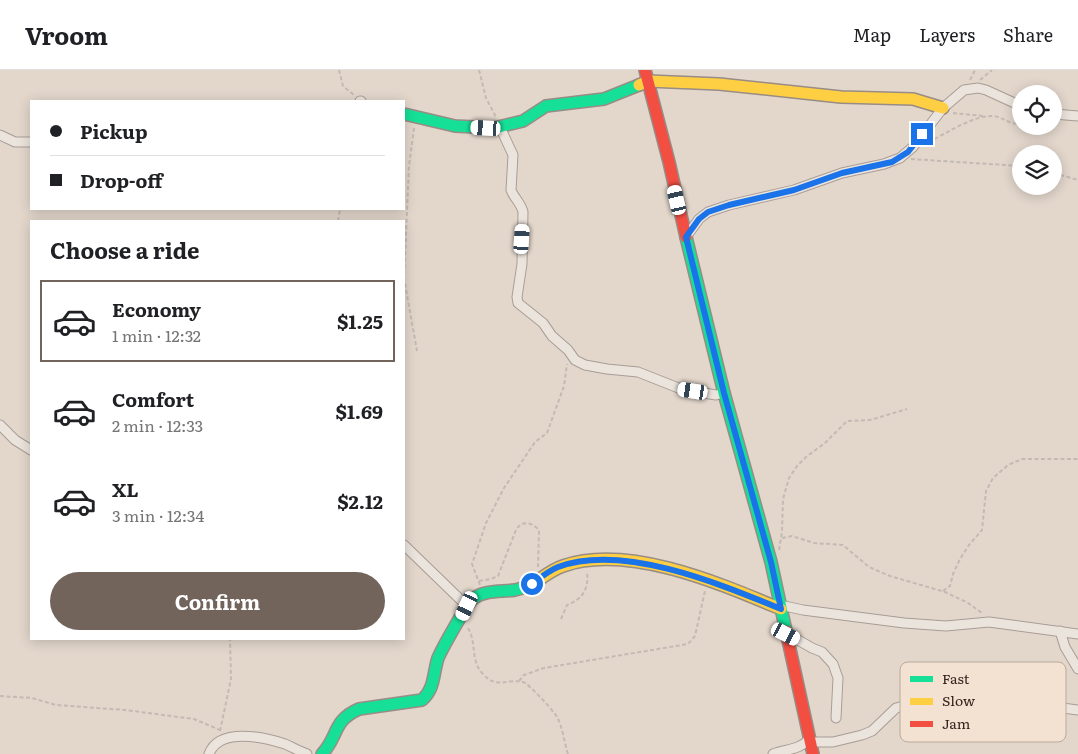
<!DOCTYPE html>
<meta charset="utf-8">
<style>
:root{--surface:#fff;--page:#f6f6f6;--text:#202124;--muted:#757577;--line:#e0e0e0;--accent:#72635b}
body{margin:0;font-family:Literata,serif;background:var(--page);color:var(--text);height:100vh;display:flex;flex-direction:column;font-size:19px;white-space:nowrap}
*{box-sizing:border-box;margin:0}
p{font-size:16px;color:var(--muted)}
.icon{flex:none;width:28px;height:28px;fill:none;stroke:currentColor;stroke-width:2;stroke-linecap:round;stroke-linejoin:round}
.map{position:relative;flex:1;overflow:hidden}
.sheet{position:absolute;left:30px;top:150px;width:375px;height:420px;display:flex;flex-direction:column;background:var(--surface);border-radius:0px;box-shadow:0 2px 12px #0003}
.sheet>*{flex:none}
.hud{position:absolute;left:30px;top:30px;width:375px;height:110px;border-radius:0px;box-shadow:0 2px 12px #0003;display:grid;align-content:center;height:110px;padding:0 20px;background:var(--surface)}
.fabs{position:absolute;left:1012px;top:15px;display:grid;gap:10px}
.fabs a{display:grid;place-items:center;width:50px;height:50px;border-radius:50%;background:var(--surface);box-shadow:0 2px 12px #0003;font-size:25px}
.end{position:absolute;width:22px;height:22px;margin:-11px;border:6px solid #1a73e8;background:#fff;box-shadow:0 0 0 2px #fff}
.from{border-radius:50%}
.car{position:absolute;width:15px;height:30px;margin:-15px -8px;border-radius:6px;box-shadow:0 0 4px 1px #0007;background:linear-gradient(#fff 24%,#345 0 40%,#fff 0 76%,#345 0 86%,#fff 0)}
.hud b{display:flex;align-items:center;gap:18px;height:48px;font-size:19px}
.hud b+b{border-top:1px solid var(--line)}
.hud i{width:12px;height:12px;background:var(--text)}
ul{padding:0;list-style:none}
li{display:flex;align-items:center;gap:15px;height:82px;margin:0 10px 8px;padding:0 10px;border:2px solid transparent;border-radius:0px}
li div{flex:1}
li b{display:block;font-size:19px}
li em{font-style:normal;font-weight:700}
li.active{border-color:var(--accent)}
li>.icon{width:45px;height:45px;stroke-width:1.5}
h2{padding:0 20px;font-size:22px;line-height:60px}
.action{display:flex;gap:10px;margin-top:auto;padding:10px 20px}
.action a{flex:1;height:58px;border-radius:30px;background:var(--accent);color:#fff;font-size:20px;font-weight:700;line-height:58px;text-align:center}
header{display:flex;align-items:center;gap:30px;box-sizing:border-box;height:70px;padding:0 25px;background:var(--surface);border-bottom:1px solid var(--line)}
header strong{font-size:24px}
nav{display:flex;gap:28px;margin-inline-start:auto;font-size:18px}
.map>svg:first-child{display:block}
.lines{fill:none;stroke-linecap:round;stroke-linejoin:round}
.street-casing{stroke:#a89d96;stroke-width:11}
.fast-casing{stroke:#988c85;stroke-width:14}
.slow-casing{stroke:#988c85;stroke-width:14}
.jam-casing{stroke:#988c85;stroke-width:14}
.path{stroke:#c3bab4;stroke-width:2;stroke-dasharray:4 2.5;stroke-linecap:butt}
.street{stroke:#ebe4dd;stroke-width:9}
.fast{stroke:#16e098;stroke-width:11}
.slow{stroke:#ffcf43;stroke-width:11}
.jam{stroke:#f24e42;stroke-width:11}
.route{stroke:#1a73e8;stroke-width:6}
.key{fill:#f3e2d2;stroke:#baa99c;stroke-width:1}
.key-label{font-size:14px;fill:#35241e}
</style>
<header>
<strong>Vroom</strong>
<nav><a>Map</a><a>Layers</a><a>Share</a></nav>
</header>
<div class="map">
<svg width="1078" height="684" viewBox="0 0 1078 684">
<rect width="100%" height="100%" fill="#e3d7cc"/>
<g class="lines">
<defs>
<g id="street">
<polyline points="360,31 361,31"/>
<polyline points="1054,44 1078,46"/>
<path d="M500 57 513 85 511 120C514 128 521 133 523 142L522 194 517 227 518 233 543 253 552 266 568 280 575 290 585 295 607 299 638 302 681 319 716 325 724 323"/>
<polyline points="0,65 15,72 31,72"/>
<polyline points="686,167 699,149 708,142 729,135 794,120 842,103 884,94 900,88 913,77 943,38 964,20 978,18 986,20 1021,36"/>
<polyline points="0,355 15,370 31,380"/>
<polyline points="404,475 467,536"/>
<polyline points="780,535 803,540 904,553 946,556 989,552 1078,564"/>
<polyline points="1060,561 1065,577 1078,599"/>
<polyline points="786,563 812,578 822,582 833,594 838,608 836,648"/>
<polyline points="810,672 833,672 862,665 872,661 896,638 933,628 980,627 1078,640"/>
<path d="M209 684C219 657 264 667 285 674 292 677 299 681 307 684"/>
<path d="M773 684C786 679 800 680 809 669"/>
</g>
<g id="fast">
<polyline points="404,44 455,56 494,58 523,51 546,36 604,29 639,15"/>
<polyline points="686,167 724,323 771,492 786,561"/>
<path d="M322 684C339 666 332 651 359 639L422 630C435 619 433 603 438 588 442 579 467 533 474 528 485 520 502 522 515 520 524 518 532 514 540 509"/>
</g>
<g id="slow">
<polyline points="639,15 648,11 719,14 841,27 913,29 943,38"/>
<path d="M540 509C547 504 554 499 563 496 628 473 721 514 781 539"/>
</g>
<g id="jam">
<polyline points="645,0 669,92 686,167"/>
<polyline points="786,561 813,684"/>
</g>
</defs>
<use href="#street" class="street-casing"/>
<use href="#fast" class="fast-casing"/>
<use href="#slow" class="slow-casing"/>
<use href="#jam" class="jam-casing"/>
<g class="path">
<polyline points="339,0 343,16 354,25"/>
<polyline points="479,0 486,28 496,47"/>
<polyline points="970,10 975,0"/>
<polyline points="980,10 992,0"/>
<polyline points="953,43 983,46"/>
<polyline points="414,58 409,96 404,208 417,281"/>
<path d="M929 72C947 63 972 46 992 46 1003 46 1009 56 1021 53"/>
<polyline points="911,89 1021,96"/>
<polyline points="1054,103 1078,110"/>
<polyline points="307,151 318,151"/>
<polyline points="338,151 340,139"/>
<polyline points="782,468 792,466 814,473 843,475 869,497 890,506 945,522 968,533 982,543"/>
<polyline points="779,480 782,462 783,429 789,408 797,396 806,387 825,373 847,351 870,350 907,339"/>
<path d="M479 511 491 509 498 506 516 460C522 450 531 452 539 460L538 497"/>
<polyline points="480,515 472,494 486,453 504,418 535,372 547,363 564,316 567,294"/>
<polyline points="943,521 950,516 953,504 960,489 969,475 982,460 986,421 993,408 1008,395 1022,389 1078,389"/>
<path d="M561 549 567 535C583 529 589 519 587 501"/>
<path d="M468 558C477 573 470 591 483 604 498 620 506 608 523 612 528 613 554 641 557 647 563 658 564 672 568 684"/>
<polyline points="519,611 524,605 544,598 688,574 695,566 705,521"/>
<polyline points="0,626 32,628 56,635 125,640 194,649 220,660"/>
<polyline points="220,661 231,609 230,569"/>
</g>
<use href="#street" class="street"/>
<use href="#fast" class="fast"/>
<use href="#slow" class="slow"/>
<use href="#jam" class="jam"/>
</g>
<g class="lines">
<path class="route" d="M532 514C540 508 548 501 558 497 623 473 720 514 781 539L771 492 724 323 686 167 699 149 708 142 729 135 794 120 842 103 892 92 908 82 922 64"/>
</g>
<rect x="900" y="592" width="166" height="80" rx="8" class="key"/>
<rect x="910" y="606" width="23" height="6" fill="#16e098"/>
<rect x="910" y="628" width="23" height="7" fill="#ffcf43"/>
<rect x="910" y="651" width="23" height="6" fill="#f24e42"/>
<g class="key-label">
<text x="942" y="614">Fast</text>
<text x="942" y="636">Slow</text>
<text x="942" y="659">Jam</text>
</g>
</svg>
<div class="fabs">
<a><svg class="icon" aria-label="locate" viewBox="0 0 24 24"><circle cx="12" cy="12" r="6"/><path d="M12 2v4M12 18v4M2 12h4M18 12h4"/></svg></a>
<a><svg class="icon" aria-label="layers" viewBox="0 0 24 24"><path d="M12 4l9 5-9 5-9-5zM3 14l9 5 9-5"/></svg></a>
</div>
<i class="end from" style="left:532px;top:514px"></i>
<i class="end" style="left:922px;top:64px"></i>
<i class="car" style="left:486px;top:58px;rotate:273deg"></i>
<i class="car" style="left:677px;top:130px;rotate:347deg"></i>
<i class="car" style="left:522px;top:169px;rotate:4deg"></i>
<i class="car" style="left:693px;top:321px;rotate:279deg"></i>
<i class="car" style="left:467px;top:536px;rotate:205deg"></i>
<i class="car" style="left:786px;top:564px;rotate:117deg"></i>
<div class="hud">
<b><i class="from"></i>Pickup</b>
<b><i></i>Drop-off</b>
</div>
<section class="sheet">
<h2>Choose a ride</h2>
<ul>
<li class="active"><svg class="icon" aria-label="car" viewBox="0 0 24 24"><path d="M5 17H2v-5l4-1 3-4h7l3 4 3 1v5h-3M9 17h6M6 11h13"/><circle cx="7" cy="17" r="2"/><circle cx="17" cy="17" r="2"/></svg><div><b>Economy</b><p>1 min · 12:32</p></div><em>$1.25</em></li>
<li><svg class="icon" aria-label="car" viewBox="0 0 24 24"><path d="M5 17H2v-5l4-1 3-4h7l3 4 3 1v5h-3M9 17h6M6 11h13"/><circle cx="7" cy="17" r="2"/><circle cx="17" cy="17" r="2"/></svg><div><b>Comfort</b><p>2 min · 12:33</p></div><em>$1.69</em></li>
<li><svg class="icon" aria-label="car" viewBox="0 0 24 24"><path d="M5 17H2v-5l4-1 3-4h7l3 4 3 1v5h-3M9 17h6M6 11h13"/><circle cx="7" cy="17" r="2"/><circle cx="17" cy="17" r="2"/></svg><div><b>XL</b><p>3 min · 12:34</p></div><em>$2.12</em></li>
</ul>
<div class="action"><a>Confirm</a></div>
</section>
</div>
